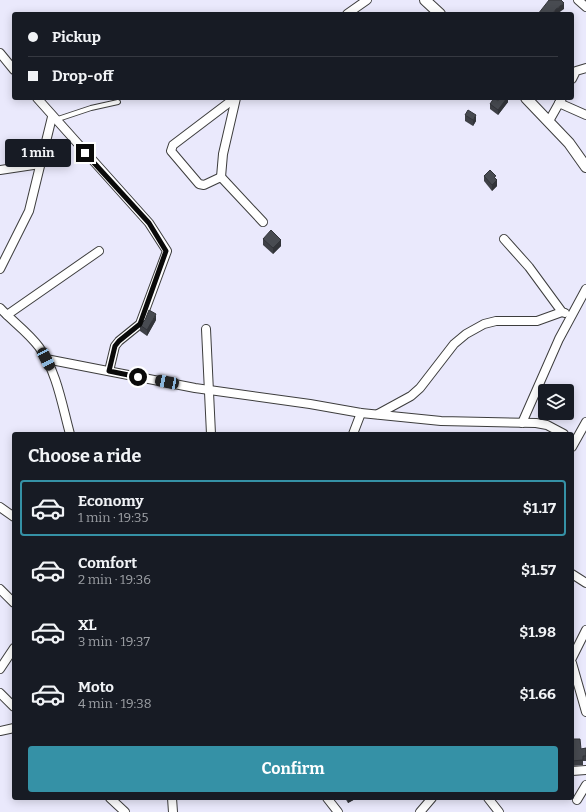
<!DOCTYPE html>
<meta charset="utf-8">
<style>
:root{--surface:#171b24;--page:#20242c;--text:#f1f3f6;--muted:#9ea1a6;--line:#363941;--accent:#3591a6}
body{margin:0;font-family:Bitter,serif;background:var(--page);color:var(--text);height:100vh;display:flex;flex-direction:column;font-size:15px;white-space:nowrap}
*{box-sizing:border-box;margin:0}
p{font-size:13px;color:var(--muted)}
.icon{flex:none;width:22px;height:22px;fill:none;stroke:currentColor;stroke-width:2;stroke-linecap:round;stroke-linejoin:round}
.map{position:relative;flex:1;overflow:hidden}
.details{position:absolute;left:12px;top:432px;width:562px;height:368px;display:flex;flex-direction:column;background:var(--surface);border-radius:4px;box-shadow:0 2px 10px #0003}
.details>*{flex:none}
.hud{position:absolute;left:12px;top:12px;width:562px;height:88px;border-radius:4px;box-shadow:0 2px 10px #0003;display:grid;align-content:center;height:88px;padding:0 16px;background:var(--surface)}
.buttons{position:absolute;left:538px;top:384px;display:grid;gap:8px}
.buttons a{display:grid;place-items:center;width:36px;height:36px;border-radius:4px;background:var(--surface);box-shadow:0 2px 10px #0003;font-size:20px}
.end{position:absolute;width:18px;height:18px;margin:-9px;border:5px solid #0a0a0a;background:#fff;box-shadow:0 0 0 2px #fff}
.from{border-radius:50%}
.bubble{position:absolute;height:28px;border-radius:4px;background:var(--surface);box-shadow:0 2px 10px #0003;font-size:13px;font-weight:700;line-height:28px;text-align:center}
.car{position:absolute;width:12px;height:24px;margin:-12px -6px;border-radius:5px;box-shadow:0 0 3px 1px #0007;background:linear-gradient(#222 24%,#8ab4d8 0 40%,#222 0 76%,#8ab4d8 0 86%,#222 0)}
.hud b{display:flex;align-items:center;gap:14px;height:38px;font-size:15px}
.hud b+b{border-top:1px solid var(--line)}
.hud i{width:10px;height:10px;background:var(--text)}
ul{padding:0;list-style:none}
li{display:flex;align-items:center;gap:12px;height:56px;margin:0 8px 6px;padding:0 8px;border:2px solid transparent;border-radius:4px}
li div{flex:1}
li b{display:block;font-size:15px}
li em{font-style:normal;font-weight:700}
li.current{border-color:var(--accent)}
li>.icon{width:36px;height:36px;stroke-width:1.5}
h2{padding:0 16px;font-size:18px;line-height:48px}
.action{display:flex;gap:8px;margin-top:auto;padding:8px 16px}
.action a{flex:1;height:46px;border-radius:4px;background:var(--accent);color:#fff;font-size:16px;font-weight:700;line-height:46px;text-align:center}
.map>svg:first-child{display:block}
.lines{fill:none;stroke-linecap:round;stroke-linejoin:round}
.service-casing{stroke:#3d3d3d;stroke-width:6}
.minor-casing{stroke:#3d3d3d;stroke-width:10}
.tertiary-casing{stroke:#3d3d3d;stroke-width:12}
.service{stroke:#fff;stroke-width:4}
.minor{stroke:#fff;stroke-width:8}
.tertiary{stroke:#fff;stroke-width:10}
.wall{fill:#3e4046}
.shaded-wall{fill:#323439}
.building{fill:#484b51;stroke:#323439}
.route{stroke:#0a0a0a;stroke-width:5}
</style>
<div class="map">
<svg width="586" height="812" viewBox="0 0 586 812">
<rect width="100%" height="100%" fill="#eae9fc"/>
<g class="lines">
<defs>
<polyline id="service" points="55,120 91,108 118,102"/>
<g id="minor">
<polyline points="578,0 586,7"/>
<polyline points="347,14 367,0"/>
<polyline points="0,53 14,70"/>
<polyline points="572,79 576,71 586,68"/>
<polyline points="37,98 149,223 167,251 140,324 119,341 115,346 109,371"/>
<polyline points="235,98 173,145 171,151 199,184 204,185 221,177 263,222"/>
<polyline points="559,103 586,115"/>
<polyline points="549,121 562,98"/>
<polyline points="0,170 40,164"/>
<polyline points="221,177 223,154 236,98"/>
<polyline points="504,239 529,267 562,312 565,313"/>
<polyline points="0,269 29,211 52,117"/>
<path d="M0 308C12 321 28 332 39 347 57 372 62 405 70 434"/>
<polyline points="7,315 99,251"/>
<polyline points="206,329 211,434"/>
<polyline points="46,359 195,388 310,404 361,413 441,421 536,423 547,425 564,434"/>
<polyline points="378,414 411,396 420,388 454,344 466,334 484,324 496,321 537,321 562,312"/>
<polyline points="522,423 559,339 586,289"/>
<polyline points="353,434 361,413"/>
<polyline points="572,447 586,422"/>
<polyline points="0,507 14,517"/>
<polyline points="572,574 586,583"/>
<polyline points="0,589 14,603"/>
<polyline points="572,658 586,630"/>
<polyline points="572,663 586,712"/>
<polyline points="0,669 14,648"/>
<polyline points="0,693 14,707"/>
<polyline points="0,731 14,728"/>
<polyline points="572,771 586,770"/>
<polyline points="110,798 125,812"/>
<polyline points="172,798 173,812"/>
<polyline points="327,798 338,812"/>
<polyline points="488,798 499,812"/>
<polyline points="577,800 586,785"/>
<polyline points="420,812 432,798"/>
</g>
<g id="tertiary">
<polyline points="425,0 440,14"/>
<polyline points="526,98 569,143 586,167"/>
</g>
</defs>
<use href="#service" class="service-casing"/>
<use href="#minor" class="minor-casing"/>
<use href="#tertiary" class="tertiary-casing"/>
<use href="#service" class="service"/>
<use href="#minor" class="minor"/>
<use href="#tertiary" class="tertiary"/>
</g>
<g class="wall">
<polygon points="508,98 508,102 498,115 490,109 490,104"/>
<polygon points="465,115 476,121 473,126 465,121"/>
<polygon points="484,176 496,179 497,186 492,191 484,181"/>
<polygon points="263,239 281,246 273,254 263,245"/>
<polygon points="156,320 147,336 140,331 140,325"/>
<polygon points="572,739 581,749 586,748 586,761 583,761 583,765 572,766"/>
<polygon points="345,798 357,798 348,803"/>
</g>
<g class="shaded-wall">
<polygon points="564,3 564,9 557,14 552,14 556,9"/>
<polygon points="507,98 508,98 508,102 498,115 498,110"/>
<polygon points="476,115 476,121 473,126 473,120"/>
<polygon points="497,180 497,186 492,191 492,185"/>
<polygon points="281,240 281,246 273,254 273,248"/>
<polygon points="156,314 156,320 147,336 147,330"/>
<polygon points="348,798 357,798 348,803"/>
</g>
<g class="building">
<polygon points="549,0 561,0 564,3 556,9 552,14 538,14"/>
<polygon points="494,98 498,101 500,98 507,98 498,110 490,104"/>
<polygon points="468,110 476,115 473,120 465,115"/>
<polygon points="490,170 496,176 494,177 497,180 492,185 484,176"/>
<polygon points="271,230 281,240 273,248 263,239"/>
<polygon points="149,310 156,314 147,330 140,325 145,320"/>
<polygon points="572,739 580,739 581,749 586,748 586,756 583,756 583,760 572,761"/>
</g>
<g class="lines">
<polyline class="route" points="85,153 149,223 166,251 140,324 119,341 115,346 109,371 138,377"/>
</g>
</svg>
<div class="buttons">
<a><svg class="icon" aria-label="layers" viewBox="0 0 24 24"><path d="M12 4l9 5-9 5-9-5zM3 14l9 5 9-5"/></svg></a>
</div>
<i class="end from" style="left:138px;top:377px"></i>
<i class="end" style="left:85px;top:153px"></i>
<div class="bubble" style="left:5px;top:139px;width:66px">1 min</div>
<i class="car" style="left:46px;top:359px;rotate:153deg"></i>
<i class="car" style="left:167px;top:382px;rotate:281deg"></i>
<div class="hud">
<b><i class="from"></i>Pickup</b>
<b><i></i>Drop-off</b>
</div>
<section class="details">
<h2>Choose a ride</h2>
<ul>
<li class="current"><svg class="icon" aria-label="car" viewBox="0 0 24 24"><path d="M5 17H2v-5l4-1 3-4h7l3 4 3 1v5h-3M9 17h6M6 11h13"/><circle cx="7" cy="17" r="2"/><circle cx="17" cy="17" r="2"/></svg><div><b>Economy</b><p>1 min · 19:35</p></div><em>$1.17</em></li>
<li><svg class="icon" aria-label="car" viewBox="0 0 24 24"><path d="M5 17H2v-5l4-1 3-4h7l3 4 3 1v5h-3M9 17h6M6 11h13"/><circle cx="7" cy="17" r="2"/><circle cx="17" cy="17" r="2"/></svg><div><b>Comfort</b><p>2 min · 19:36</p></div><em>$1.57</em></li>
<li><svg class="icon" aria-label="car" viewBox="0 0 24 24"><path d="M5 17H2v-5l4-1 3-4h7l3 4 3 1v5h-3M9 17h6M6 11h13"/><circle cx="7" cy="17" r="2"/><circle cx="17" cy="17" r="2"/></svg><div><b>XL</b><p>3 min · 19:37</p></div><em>$1.98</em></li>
<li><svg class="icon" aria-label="car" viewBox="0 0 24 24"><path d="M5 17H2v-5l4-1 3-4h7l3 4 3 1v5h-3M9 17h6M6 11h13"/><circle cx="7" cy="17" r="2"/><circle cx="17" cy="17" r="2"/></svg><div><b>Moto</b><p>4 min · 19:38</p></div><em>$1.66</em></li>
</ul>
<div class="action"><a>Confirm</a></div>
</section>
</div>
